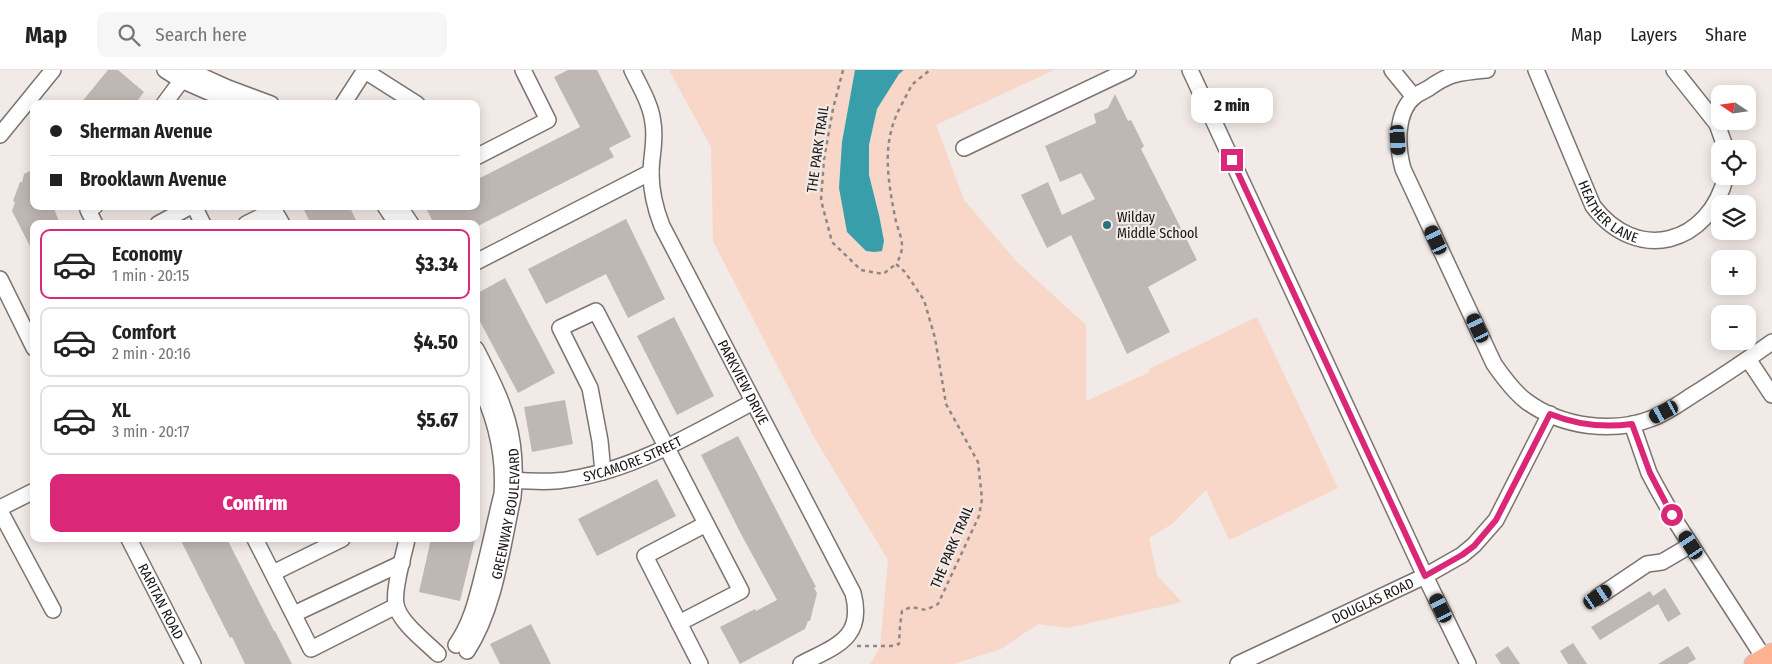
<!DOCTYPE html>
<meta charset="utf-8">
<style>
:root{--surface:#fff;--page:#f6f6f6;--text:#222;--muted:#767676;--line:#e0e0e0;--accent:#db2777}
body{margin:0;font-family:"Fira Sans Condensed",sans-serif;background:var(--page);color:var(--text);height:100vh;display:flex;flex-direction:column;font-size:19px;white-space:nowrap}
*{box-sizing:border-box;margin:0}
p{font-size:16px;color:var(--muted)}
.icon{flex:none;width:28px;height:28px;fill:none;stroke:currentColor;stroke-width:2;stroke-linecap:round;stroke-linejoin:round}
.map{position:relative;flex:1;overflow:hidden}
.panel{position:absolute;left:30px;top:150px;width:450px;height:322px;display:flex;flex-direction:column;background:var(--surface);border-radius:10px;box-shadow:0 2px 12px #0003}
.panel>*{flex:none}
.guide{position:absolute;left:30px;top:30px;width:450px;height:110px;border-radius:10px;box-shadow:0 2px 12px #0003;display:grid;align-content:center;height:110px;padding:0 20px;background:var(--surface)}
.needle{width:32px;rotate:283deg}
.fabs{position:absolute;left:1711px;top:15px;display:grid;gap:10px}
.fabs a{display:grid;place-items:center;width:45px;height:45px;border-radius:10px;background:var(--surface);box-shadow:0 2px 12px #0003;font-size:25px}
.end{position:absolute;width:22px;height:22px;margin:-11px;border:6px solid #db2777;background:#fff;box-shadow:0 0 0 2px #fff}
.from{border-radius:50%}
.bubble{position:absolute;height:35px;border-radius:10px;background:var(--surface);box-shadow:0 2px 12px #0003;font-size:16px;font-weight:800;line-height:35px;text-align:center}
.car{position:absolute;width:15px;height:30px;margin:-15px -8px;border-radius:6px;box-shadow:0 0 4px 1px #0007;background:linear-gradient(#222 24%,#8ab4d8 0 40%,#222 0 76%,#8ab4d8 0 86%,#222 0)}
.guide b{display:flex;align-items:center;gap:18px;height:48px;font-size:19px}
.guide b+b{border-top:1px solid var(--line)}
.guide i{width:12px;height:12px;background:var(--text)}
ul{padding:9px 0 0;list-style:none}
li{display:flex;align-items:center;gap:15px;height:70px;margin:0 10px 8px;padding:0 10px;border:2px solid var(--line);border-radius:10px}
li div{flex:1}
li b{display:block;font-size:19px}
li em{font-style:normal;font-weight:800}
li.current{border-color:var(--accent)}
li>.icon{width:45px;height:45px;stroke-width:1.5}
.action{display:flex;gap:10px;margin-top:auto;padding:10px 20px}
.action a{flex:1;height:58px;border-radius:10px;background:var(--accent);color:#fff;font-size:20px;font-weight:800;line-height:58px;text-align:center}
header{display:flex;align-items:center;gap:30px;box-sizing:border-box;height:70px;padding:0 25px;background:var(--surface);border-bottom:1px solid var(--line)}
header strong{font-size:24px}
nav{display:flex;gap:28px;margin-inline-start:auto;font-size:18px}
.search{width:350px;height:45px;background:var(--page);display:flex;align-items:center;gap:12px;box-sizing:border-box;padding:0 18px;border-radius:10px;color:var(--muted);font-size:19px}
.map>svg:first-child{display:block}
.green{fill:#f8d6c8}
.water{fill:#389faa}
.building{fill:#bfb7b3}
.lines{fill:none;stroke-linecap:round;stroke-linejoin:round}
.minor-casing{stroke:#7b7370;stroke-width:18}
.major-casing{stroke:#c7c7c6;stroke-width:21}
.path{stroke:#8d8885;stroke-width:2.5;stroke-dasharray:4 4;stroke-linecap:butt}
.minor{stroke:#fff;stroke-width:15}
.major{stroke:#fdb391;stroke-width:19}
.route{stroke:#db2777;stroke-width:6}
.poi-dot{fill:#2a737c;stroke:#f2eae6;stroke-width:2}
.labels{text-anchor:middle;dominant-baseline:central;stroke-width:4.5;stroke-linejoin:round;paint-order:stroke}
.street-label{font-size:14px;fill:#171413;stroke:#f2eae6}
.poi-label{font-size:14px;fill:#171413;stroke:#f2eae6;text-anchor:start}
</style>
<header>
<strong>Map</strong>
<div class="search"><svg class="icon" aria-label="search" viewBox="0 0 24 24"><circle cx="10" cy="10" r="6"/><path d="M15 15l6 6"/></svg>Search here</div>
<nav><a>Map</a><a>Layers</a><a>Share</a></nav>
</header>
<div class="map">
<svg width="1772" height="594" viewBox="0 0 1772 594">
<rect width="100%" height="100%" fill="#f2eae6"/>
<polygon class="green" points="669,0 855,0 842,72 879,145 869,105 869,75 877,39 899,4 904,0 1054,0 936,55 964,130 1017,192 1086,255 1086,331 1150,302 1149,299 1257,247 1338,418 1229,470 1206,420 1172,454 1149,468 1157,505 1182,532 1068,558 1038,554 1001,579 954,594 870,594 880,577 888,490 814,367 713,171 711,77"/>
<polygon class="water" points="855,0 904,0 899,4 877,39 869,75 869,105 879,145 884,171 882,181 874,182 866,181 847,162 839,118 842,72"/>
<g class="building">
<polygon points="108,0 118,0 144,22 135,34 80,34"/>
<polygon points="568,0 597,0 631,67 609,78 614,87 476,157 476,154 434,154 425,136 476,136 476,110 580,57 554,7"/>
<polygon points="1115,24 1128,51 1131,50 1144,76 1141,79 1197,190 1148,217 1170,262 1127,284 1071,165 1047,178 1021,125 1048,112 1062,145 1095,129 1081,103 1060,112 1045,76 1096,53 1094,44 1108,38"/>
<polygon points="34,99 34,136 53,136 60,154 34,154 34,184 12,141 15,132 13,131 20,112 22,112 24,104"/>
<polygon points="302,136 349,136 358,154 311,154"/>
<polygon points="626,149 665,229 628,248 606,204 546,234 528,199"/>
<polygon points="505,208 555,303 518,323 476,244 476,224"/>
<polygon points="674,247 714,326 677,345 637,266"/>
<polygon points="565,330 573,374 532,382 524,337"/>
<polygon points="738,366 816,517 814,518 817,523 810,551 808,551 805,559 740,594 720,557 755,539 756,541 777,530 741,464 701,385"/>
<polygon points="657,409 676,446 597,486 578,449"/>
<polygon points="180,469 227,469 274,561 275,561 292,594 245,594 232,567 230,568"/>
<polygon points="431,469 475,469 460,531 419,522"/>
<polygon points="1665,518 1681,544 1668,552 1658,534 1600,570 1591,557 1650,521 1653,526"/>
<polygon points="531,554 551,594 500,594 490,574"/>
<polygon points="1573,573 1587,594 1568,594 1560,581"/>
<polygon points="1508,576 1520,594 1501,594 1495,585"/>
<polygon points="1688,576 1696,589 1687,594 1658,594"/>
</g>
<g class="lines">
<defs>
<g id="minor">
<polyline points="165,0 181,10 236,34"/>
<polyline points="188,0 228,18 271,34"/>
<path id="s1" d="M632 0C640 17 651 34 653 53 656 70 651 87 651 103 651 122 655 138 662 156L853 523C865 569 835 576 801 594"/>
<polyline points="1190,0 1425,506 1468,594"/>
<polyline points="1392,0 1414,27"/>
<path d="M1487 0C1476 1 1464 2 1453 5 1444 8 1436 13 1429 18 1424 21 1419 23 1415 26 1395 42 1397 77 1403 99L1494 294C1503 307 1513 321 1526 331 1561 357 1613 364 1653 348 1669 342 1684 330 1699 321 1724 305 1748 289 1772 272"/>
<path id="s2" d="M1536 0 1593 136C1637 194 1709 175 1726 106"/>
<polyline points="1674,0 1717,54 1726,79"/>
<polyline points="365,1 417,34"/>
<polyline points="164,34 187,3"/>
<polyline points="343,34 365,0"/>
<polyline points="0,65 53,0"/>
<polyline points="964,78 1128,0"/>
<polyline points="476,87 548,50 523,0"/>
<polyline points="194,136 203,154"/>
<polyline points="385,136 397,154"/>
<polyline points="399,136 411,154"/>
<polyline points="95,154 88,140 95,136"/>
<polyline points="158,154 191,136"/>
<polyline points="246,154 274,140 282,154"/>
<polyline points="476,192 651,102"/>
<polyline points="0,209 34,278"/>
<polyline points="1748,289 1772,325"/>
<polyline points="1632,354 1649,403 1657,418 1678,455 1764,588"/>
<polyline points="603,402 600,371 590,318 560,258 596,241 741,521 679,553"/>
<path id="s3" d="M506 410C526 411 552 413 571 409 636 399 696 362 753 332"/>
<polyline points="0,438 34,421"/>
<polyline points="0,441 53,540"/>
<path id="s4" d="M129 469 193 594"/>
<polyline points="255,469 311,579 396,536"/>
<path d="M407 469C404 485 393 518 396 534 398 551 426 572 438 584"/>
<polyline points="273,503 342,469"/>
<polyline points="1598,527 1647,494 1662,492 1691,475"/>
<polyline points="294,544 402,493"/>
<path d="M456 575C473 551 478 523 485 496 491 472 496 448 502 424 505 383 495 345 476 308"/>
<path id="s5" d="M467 581C495 538 502 477 513 427 519 364 504 334 476 279"/>
<polyline points="700,594 645,486 706,454"/>
<path id="s6" d="M1238 594 1425 506 1462 485 1474 475 1496 450 1550 344"/>
</g>
<polyline id="major" points="1754,594 1772,583"/>
</defs>
<use href="#minor" class="minor-casing"/>
<use href="#major" class="major-casing"/>
<g class="path">
<polyline points="843,0 833,39 824,89 821,130 832,172 861,200 883,204 896,194"/>
<path d="M857 576H891L899 574 900 556 902 541 911 537 926 540 938 534 979 446 982 429 978 392 946 334 935 268 924 230 905 202 896 194C908 175 899 166 895 147 887 105 881 70 903 32 906 26 909 20 912 15 917 10 924 5 930 0"/>
</g>
<use href="#minor" class="minor"/>
<use href="#major" class="major"/>
</g>
<g class="lines">
<path class="route" d="M1232 90 1425 506 1462 485 1474 476 1496 450 1550 344C1577 355 1603 358 1632 354L1650 403 1672 445"/>
</g>
<circle class="poi-dot" cx="1107" cy="155" r="5"/>
<g class="labels">
<g class="street-label">
<text transform="translate(818 79) rotate(-82)">THE PARK TRAIL</text>
<text stroke="none"><textPath href="#s2" startOffset="162">HEATHER LANE</textPath></text>
<text stroke="none"><textPath href="#s1" startOffset="338">PARKVIEW DRIVE</textPath></text>
<text stroke="none"><textPath href="#s3" startOffset="130">SYCAMORE STREET</textPath></text>
<text stroke="none"><textPath href="#s5" startOffset="144">GREENWAY BOULEVARD</textPath></text>
<text transform="translate(952 477) rotate(-67)">THE PARK TRAIL</text>
<text stroke="none"><textPath href="#s4" startOffset="70">RARITAN ROAD</textPath></text>
<text stroke="none"><textPath href="#s6" startOffset="149">DOUGLAS ROAD</textPath></text>
</g>
<g class="poi-label">
<text x="1117" y="147">Wilday<tspan x="1117" dy="16">Middle School</tspan></text>
</g>
</g>
</svg>
<div class="fabs">
<a><svg class="needle" viewBox="-14 -14 28 28"><path d="M0-13l5 13h-10z" fill="#e53935"/><path d="M0 13l5-13h-10z" fill="#767676"/></svg></a>
<a><svg class="icon" aria-label="locate" viewBox="0 0 24 24"><circle cx="12" cy="12" r="6"/><path d="M12 2v4M12 18v4M2 12h4M18 12h4"/></svg></a>
<a><svg class="icon" aria-label="layers" viewBox="0 0 24 24"><path d="M12 4l9 5-9 5-9-5zM3 14l9 5 9-5"/></svg></a>
<a>+</a>
<a>−</a>
</div>
<i class="end from" style="left:1672px;top:445px"></i>
<i class="end" style="left:1232px;top:90px"></i>
<div class="bubble" style="left:1191px;top:18px;width:82px">2 min</div>
<i class="car" style="left:1398px;top:70px;rotate:176deg"></i>
<i class="car" style="left:1436px;top:170px;rotate:335deg"></i>
<i class="car" style="left:1478px;top:258px;rotate:335deg"></i>
<i class="car" style="left:1664px;top:342px;rotate:242deg"></i>
<i class="car" style="left:1691px;top:475px;rotate:327deg"></i>
<i class="car" style="left:1598px;top:527px;rotate:56deg"></i>
<i class="car" style="left:1441px;top:538px;rotate:334deg"></i>
<div class="guide">
<b><i class="from"></i>Sherman Avenue</b>
<b><i></i>Brooklawn Avenue</b>
</div>
<section class="panel">
<ul>
<li class="current"><svg class="icon" aria-label="car" viewBox="0 0 24 24"><path d="M5 17H2v-5l4-1 3-4h7l3 4 3 1v5h-3M9 17h6M6 11h13"/><circle cx="7" cy="17" r="2"/><circle cx="17" cy="17" r="2"/></svg><div><b>Economy</b><p>1 min · 20:15</p></div><em>$3.34</em></li>
<li><svg class="icon" aria-label="car" viewBox="0 0 24 24"><path d="M5 17H2v-5l4-1 3-4h7l3 4 3 1v5h-3M9 17h6M6 11h13"/><circle cx="7" cy="17" r="2"/><circle cx="17" cy="17" r="2"/></svg><div><b>Comfort</b><p>2 min · 20:16</p></div><em>$4.50</em></li>
<li><svg class="icon" aria-label="car" viewBox="0 0 24 24"><path d="M5 17H2v-5l4-1 3-4h7l3 4 3 1v5h-3M9 17h6M6 11h13"/><circle cx="7" cy="17" r="2"/><circle cx="17" cy="17" r="2"/></svg><div><b>XL</b><p>3 min · 20:17</p></div><em>$5.67</em></li>
</ul>
<div class="action"><a>Confirm</a></div>
</section>
</div>
